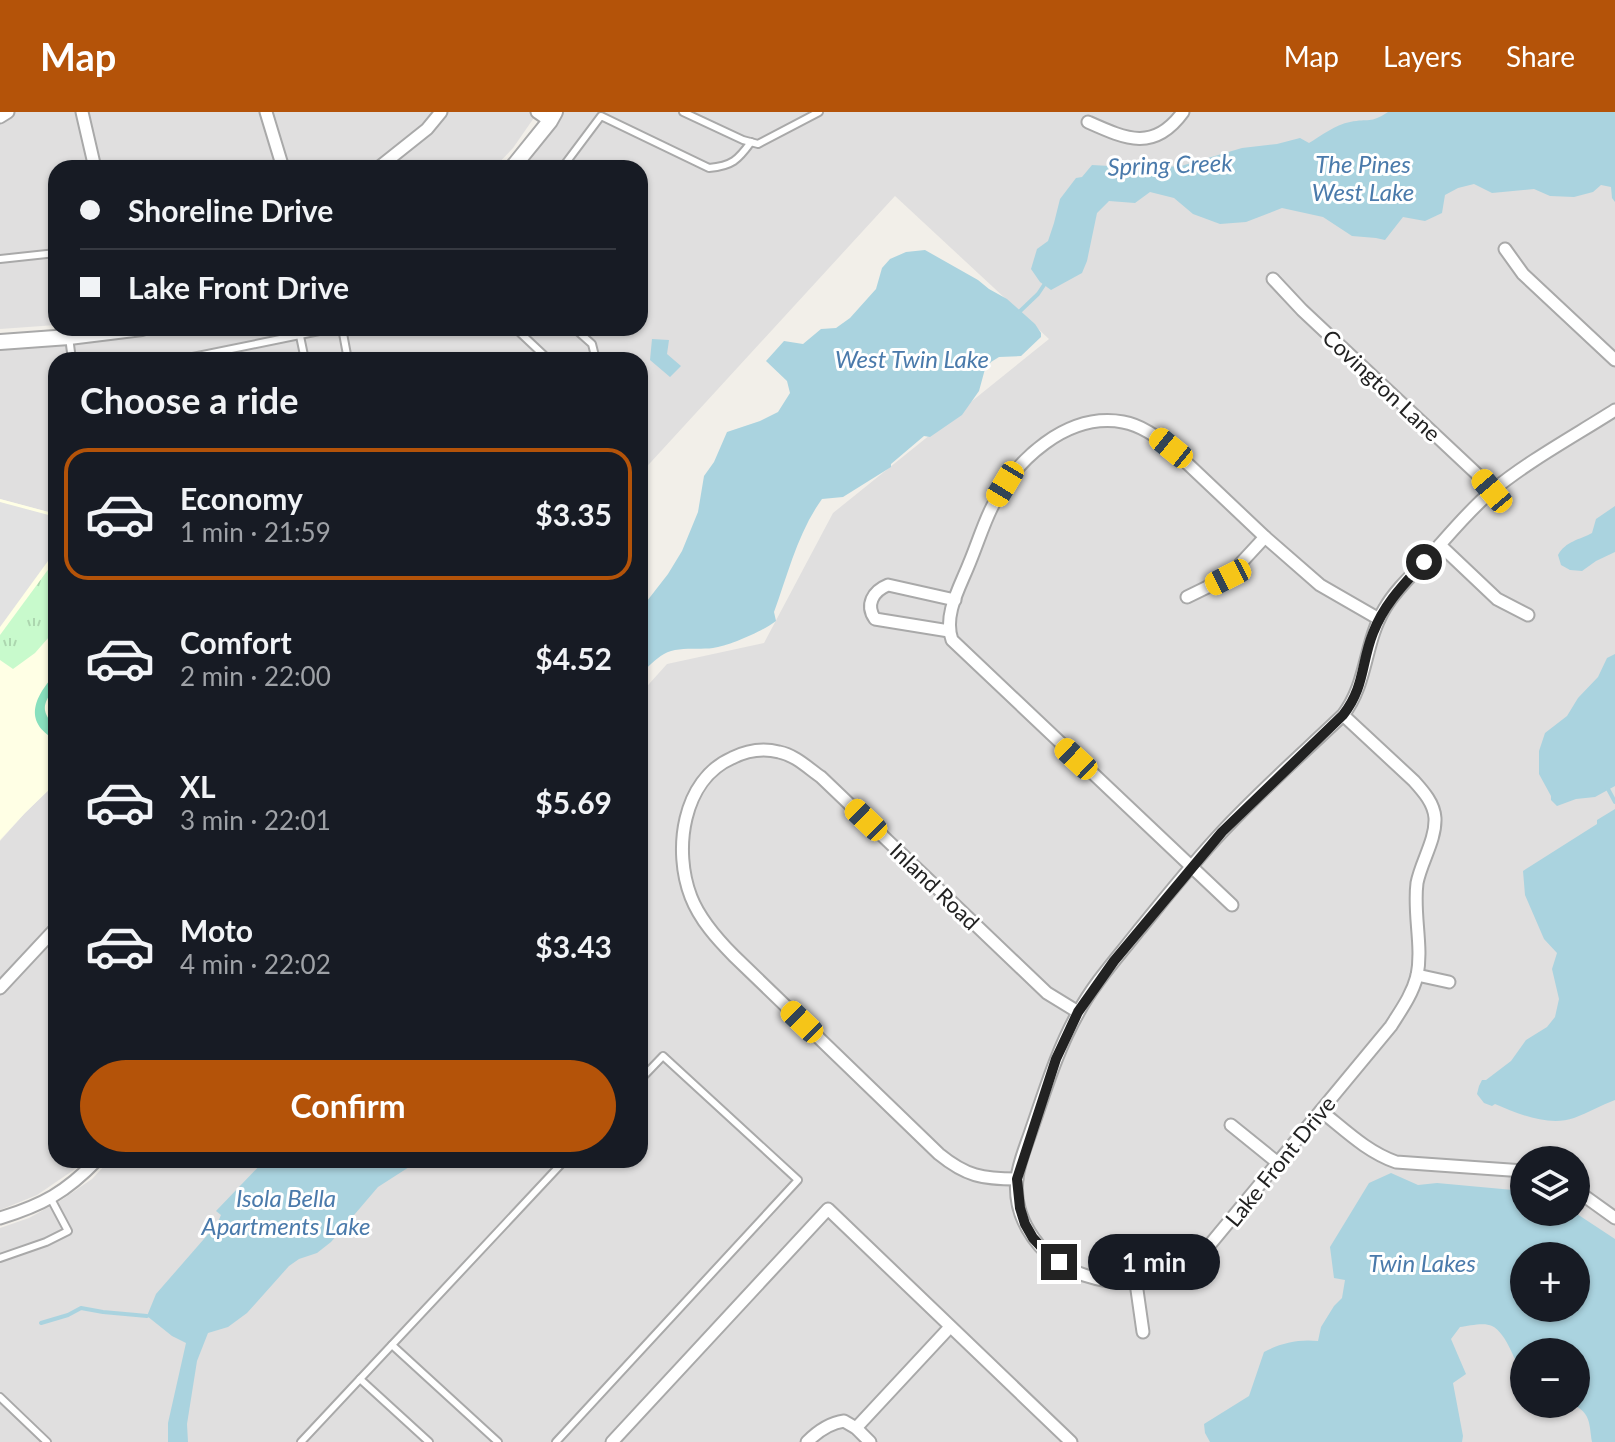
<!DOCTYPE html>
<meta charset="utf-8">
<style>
:root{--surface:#171b24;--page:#242831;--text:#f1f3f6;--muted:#9ea1a6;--line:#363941;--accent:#b45309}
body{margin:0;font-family:Lato,sans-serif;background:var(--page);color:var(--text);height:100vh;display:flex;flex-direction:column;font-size:30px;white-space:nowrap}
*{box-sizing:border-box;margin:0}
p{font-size:26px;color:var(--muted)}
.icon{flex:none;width:44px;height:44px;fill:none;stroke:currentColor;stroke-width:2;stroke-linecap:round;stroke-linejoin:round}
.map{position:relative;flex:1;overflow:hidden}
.side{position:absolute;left:48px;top:240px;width:600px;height:816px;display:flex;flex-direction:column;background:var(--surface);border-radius:24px;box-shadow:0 2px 6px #0004}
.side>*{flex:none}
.hud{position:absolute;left:48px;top:48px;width:600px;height:176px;border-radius:24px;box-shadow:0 2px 6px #0004;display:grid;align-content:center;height:176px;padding:0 32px;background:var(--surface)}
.buttons{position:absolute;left:1510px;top:1034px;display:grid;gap:16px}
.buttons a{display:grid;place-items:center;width:80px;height:80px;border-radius:50%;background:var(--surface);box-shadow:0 2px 6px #0004;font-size:40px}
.end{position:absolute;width:36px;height:36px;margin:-18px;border:10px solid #222;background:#fff;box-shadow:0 0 0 4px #fff}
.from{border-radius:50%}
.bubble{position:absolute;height:56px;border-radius:28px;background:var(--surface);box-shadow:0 2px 6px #0004;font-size:26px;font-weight:700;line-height:56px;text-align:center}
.car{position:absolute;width:24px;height:48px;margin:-24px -12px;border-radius:10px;box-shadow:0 0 6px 2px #0007;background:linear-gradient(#f5c518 24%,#345 0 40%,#f5c518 0 76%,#345 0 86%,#f5c518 0)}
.hud b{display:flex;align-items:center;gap:28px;height:76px;font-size:30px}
.hud b+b{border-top:2px solid var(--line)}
.hud i{width:20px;height:20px;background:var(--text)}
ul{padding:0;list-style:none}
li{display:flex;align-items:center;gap:24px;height:132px;margin:0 16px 12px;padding:0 16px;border:4px solid transparent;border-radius:24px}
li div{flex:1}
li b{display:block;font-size:30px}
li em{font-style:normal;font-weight:700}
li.active{border-color:var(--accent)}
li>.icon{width:72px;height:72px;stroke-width:1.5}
h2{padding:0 32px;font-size:36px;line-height:96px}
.action{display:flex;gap:16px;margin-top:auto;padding:16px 32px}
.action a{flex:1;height:92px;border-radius:48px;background:var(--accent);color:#fff;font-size:32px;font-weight:700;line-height:92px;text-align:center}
header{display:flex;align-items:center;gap:48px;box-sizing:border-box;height:112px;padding:0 40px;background:var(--accent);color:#fff}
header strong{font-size:38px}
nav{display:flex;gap:44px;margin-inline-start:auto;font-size:28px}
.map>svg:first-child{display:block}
.residential{fill:#e0dfdf;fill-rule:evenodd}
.education{fill:#ffffe5}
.park{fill:url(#park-tufts)}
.pitch{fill:#88e0be}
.parking{fill:#e2e2e2}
.water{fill:#aad3df;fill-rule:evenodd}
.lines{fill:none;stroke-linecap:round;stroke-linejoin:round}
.stream{stroke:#aad3df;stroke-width:4}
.service-casing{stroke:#a9a9a9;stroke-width:10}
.minor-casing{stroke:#a9a9a9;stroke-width:15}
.tertiary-casing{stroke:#a9a9a9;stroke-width:18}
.service{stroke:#fff;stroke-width:6}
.minor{stroke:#fff;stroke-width:11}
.tertiary{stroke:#fff;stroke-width:14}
.route{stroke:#222;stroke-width:10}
.labels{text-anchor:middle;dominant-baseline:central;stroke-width:6;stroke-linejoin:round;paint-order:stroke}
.street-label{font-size:22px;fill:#222;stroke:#fff}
.water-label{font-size:24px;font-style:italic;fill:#4a7aab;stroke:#fff}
</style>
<header>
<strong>Map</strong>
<nav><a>Map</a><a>Layers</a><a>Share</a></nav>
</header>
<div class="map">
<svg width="1615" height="1330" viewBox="0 0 1615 1330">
<defs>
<pattern id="park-tufts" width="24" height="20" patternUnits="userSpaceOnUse" patternTransform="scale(2)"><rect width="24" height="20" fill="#c8facc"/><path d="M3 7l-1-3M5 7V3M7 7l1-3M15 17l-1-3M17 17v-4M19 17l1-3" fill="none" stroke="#acd6af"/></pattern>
</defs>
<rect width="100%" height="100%" fill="#f2efe9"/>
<g class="residential">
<polygon points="0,0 538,0 513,36 494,56 56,56 56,213 0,217"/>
<path d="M564 0H1615V1330H0V1116L29 1106 63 1087 92 1067 110 1048H640V582L667 552 764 531 833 401 1049 227 895 84 640 362V248H56V402L0 387V237L39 236 145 224 189 216H640V56H524L553 19ZM1524 1048H1576V1100H1524ZM1524 1144H1576V1196H1524ZM1524 1240H1576V1292H1524Z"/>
<polygon points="56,671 56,1048 85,1048 78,1055 37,1083 0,1098 0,729 25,701"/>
</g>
<polygon class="education" points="0,387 56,402 56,671 25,701 0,728"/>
<polygon class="park" points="50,455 56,461 56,517 35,541 13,557 0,548 0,523"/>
<path class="pitch" d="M56 561V575C31 603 56 604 56 628 21 609 36 583 56 561Z"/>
<polygon class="parking" points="0,390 56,405 56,438 0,515"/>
<g class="water">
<path d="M1388 0H1615V90L1612 86 1611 75 1601 73 1593 80 1574 85 1550 84 1534 77 1492 81 1474 72 1458 76 1445 83 1442 101 1425 109 1403 105 1385 128 1376 126 1352 124 1323 105 1282 96 1246 110 1220 112 1193 102 1174 86 1150 80 1135 91 1109 89 1097 101 1087 149 1082 161 1051 178 1040 170 1031 157 1037 137 1048 129 1054 111 1060 87 1076 66 1082 65 1092 53 1145 56 1181 54 1242 36 1277 32 1300 26 1309 31C1321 24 1336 12 1350 10 1369 6 1370 12 1388 0Z"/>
<path d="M925 138 978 168 989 177 1007 187 1035 212 1041 221V225L1021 244 999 245 991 250 985 257 979 279 962 303 930 325 924 324 891 352V355L843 385 822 387C798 420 788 462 774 500L776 509C763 519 729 534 713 536 698 538 677 534 664 542 655 547 647 556 640 563V498L668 462 682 439 698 400 704 364 714 350 727 320 760 309 778 300 790 281 787 269 766 249 784 229 803 232 821 217 836 216 850 206 876 177 882 156 890 147 906 140Z"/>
<polygon points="652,227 669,228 667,242 681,254 670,265 650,248"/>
<path d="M1615 394V440L1596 449 1582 459 1570 458 1561 453 1558 443C1566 429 1579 428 1592 421L1596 407Z"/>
<polygon points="1615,542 1615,674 1595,685 1576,687 1557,694 1551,688 1551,684 1539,662 1539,639 1545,621 1567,604 1578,586 1598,565 1607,546"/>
<path d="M1615 697V988C1601 993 1588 1001 1574 1006 1549 1015 1518 1002 1495 992L1492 994 1484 991 1477 982 1479 974 1482 968H1486L1511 949 1526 928 1547 915 1555 905 1559 887 1552 857 1557 841 1544 827 1525 783 1523 759 1597 712V708Z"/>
<polygon points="265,1048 420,1048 378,1075 331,1130 317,1141 299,1147 289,1154 247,1201 228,1215 208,1221 197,1249 187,1312 188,1330 168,1330 168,1311 186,1231 172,1224 147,1204 156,1182 217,1112 221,1103 216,1099"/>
<path d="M1391 1061 1418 1073 1437 1071 1524 1079V1100H1574L1615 1127V1330H1592C1589 1311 1591 1301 1572 1292H1576V1240H1524V1269C1517 1254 1507 1221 1492 1214 1484 1210 1469 1214 1460 1215L1451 1227 1466 1262 1453 1271 1463 1324 1462 1330H1210L1205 1321 1204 1312 1249 1284 1264 1240C1281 1231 1298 1227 1318 1229L1321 1215 1334 1194 1342 1186 1345 1168 1334 1166 1330 1135 1369 1071ZM1524 1144H1576V1196H1524Z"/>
</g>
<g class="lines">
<g class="stream">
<polyline points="1017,202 1038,182 1046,170"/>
<polyline points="1607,675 1615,690"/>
<polyline points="41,1211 68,1203 81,1196 103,1200 147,1204"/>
</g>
<defs>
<g id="service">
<polyline points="683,0 743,28 758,32 819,0"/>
<path d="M562 56 601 4 709 56C732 54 738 48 751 30"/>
<polyline points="0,147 56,141"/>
<polyline points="342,216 348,248"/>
<polyline points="515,216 549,248"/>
<polyline points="574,216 592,232 595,244 592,248"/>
<polyline points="300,224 305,248"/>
<polyline points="69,225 72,248"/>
<polyline points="178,248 334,216"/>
<polyline points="0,1146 46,1130 68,1119 51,1087"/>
<polyline points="392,1233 498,1330"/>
<polyline points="360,1267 429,1330"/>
<polyline points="0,1285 47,1330"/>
<polyline points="301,1330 565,1048"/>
<polyline points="556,1330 798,1068 663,944 640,968"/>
</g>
<g id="minor">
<polyline points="82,0 95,56"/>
<polyline points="266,0 283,56"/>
<polyline points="537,0 550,9"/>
<polyline points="0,5 8,0"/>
<path d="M1088 10C1126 27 1154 40 1183 0"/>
<polyline points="378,56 427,17 441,0"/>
<polyline points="1505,137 1523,162 1615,248"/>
<polyline points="1273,167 1302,198 1478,363 1492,379"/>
<polyline points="1440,433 1497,487 1528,503"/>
<polyline points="1187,485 1228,465 1265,425"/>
<path d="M949 519 875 507C865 493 873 479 888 473L955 488"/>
<path d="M1343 603 1414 669C1423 679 1434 691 1435 706 1436 728 1421 750 1417 771 1413 802 1423 834 1417 864 1412 883 1401 898 1391 914L1203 1141C1165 1171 1130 1178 1084 1163 1043 1150 1012 1109 1017 1066 1019 1050 1026 1034 1031 1019 1045 979 1057 938 1078 901 1094 871 1118 845 1139 818 1166 785 1192 752 1221 721 1260 679 1302 642 1343 603 1368 571 1364 530 1385 496 1396 477 1414 461 1429 445 1449 423 1469 398 1492 379 1528 349 1576 323 1615 298"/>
<path d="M1232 793 952 528C943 503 960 475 969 452 977 433 983 413 992 395 1015 348 1067 300 1123 310 1141 313 1157 325 1171 336L1265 425 1320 473 1379 507"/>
<polyline points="1417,863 1449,870"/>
<polyline points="0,876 56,816"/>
<path d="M1321 999C1345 1018 1367 1040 1396 1050L1524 1059"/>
<polyline points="1231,1013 1278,1051"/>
<path d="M1017 1067C982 1067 966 1064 939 1042L734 844C717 827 700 808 691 785 673 739 682 668 732 646 746 639 763 636 779 640 795 643 808 656 821 665L1047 881 1078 900"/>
<polyline points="1576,1078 1615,1106"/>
<path d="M0 1106C43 1093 66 1080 97 1048"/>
<polyline points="1136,1171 1143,1220"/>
<polyline points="856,1316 950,1215"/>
<polyline points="612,1330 828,1097 1071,1330"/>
<path d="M807 1330C818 1319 829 1311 844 1309L856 1316 870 1330"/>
</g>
<g id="tertiary">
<polyline points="512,56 550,9 555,0"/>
<polyline points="0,230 69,225 142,216"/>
</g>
</defs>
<use href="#service" class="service-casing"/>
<use href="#minor" class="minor-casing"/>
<use href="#tertiary" class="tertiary-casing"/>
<use href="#service" class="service"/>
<use href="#minor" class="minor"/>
<use href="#tertiary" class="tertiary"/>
</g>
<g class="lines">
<path class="route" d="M1059 1150 1045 1139 1033 1126 1025 1112 1020 1096 1017 1067 1056 947 1078 900 1114 849 1222 720 1343 603C1365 575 1361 551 1373 521 1384 492 1404 472 1424 450"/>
</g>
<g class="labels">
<g class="street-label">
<text transform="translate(1382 273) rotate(43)">Covington Lane</text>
<text transform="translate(935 774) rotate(44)">Inland Road</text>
<text transform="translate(1280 1049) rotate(-51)">Lake Front Drive</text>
</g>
<g class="water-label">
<text x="1363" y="51">The Pines<tspan x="1363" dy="28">West Lake</tspan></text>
<text transform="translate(1170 52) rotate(-2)">Spring Creek</text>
<text x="912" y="246">West Twin Lake</text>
<text x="286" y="1085">Isola Bella<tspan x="286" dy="28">Apartments Lake</tspan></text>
<text x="1422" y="1150">Twin Lakes</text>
</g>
</g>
</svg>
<div class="buttons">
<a><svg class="icon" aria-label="layers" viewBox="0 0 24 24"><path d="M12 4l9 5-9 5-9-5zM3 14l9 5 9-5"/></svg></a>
<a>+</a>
<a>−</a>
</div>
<i class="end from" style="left:1424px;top:450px"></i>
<i class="end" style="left:1059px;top:1150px"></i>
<div class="bubble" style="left:1088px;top:1122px;width:132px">1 min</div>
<i class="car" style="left:1171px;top:336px;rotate:309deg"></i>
<i class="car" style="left:1005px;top:372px;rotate:211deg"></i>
<i class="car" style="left:1492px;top:379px;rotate:320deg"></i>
<i class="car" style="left:1228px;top:465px;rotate:243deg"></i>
<i class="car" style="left:1076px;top:647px;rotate:313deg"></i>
<i class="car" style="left:866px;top:708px;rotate:314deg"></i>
<i class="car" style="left:802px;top:910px;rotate:314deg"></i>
<div class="hud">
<b><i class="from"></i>Shoreline Drive</b>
<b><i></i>Lake Front Drive</b>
</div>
<section class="side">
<h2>Choose a ride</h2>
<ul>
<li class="active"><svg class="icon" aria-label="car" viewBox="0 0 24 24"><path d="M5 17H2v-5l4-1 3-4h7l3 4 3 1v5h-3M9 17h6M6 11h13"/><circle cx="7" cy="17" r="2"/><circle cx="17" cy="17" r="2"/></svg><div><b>Economy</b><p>1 min · 21:59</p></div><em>$3.35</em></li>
<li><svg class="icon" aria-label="car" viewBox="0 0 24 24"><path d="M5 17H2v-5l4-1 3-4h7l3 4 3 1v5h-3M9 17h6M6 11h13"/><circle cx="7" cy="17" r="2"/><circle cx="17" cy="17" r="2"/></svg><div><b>Comfort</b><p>2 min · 22:00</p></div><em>$4.52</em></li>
<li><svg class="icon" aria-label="car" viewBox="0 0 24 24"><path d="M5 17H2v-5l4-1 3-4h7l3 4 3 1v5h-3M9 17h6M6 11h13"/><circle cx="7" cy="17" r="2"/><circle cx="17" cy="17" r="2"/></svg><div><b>XL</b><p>3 min · 22:01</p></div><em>$5.69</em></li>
<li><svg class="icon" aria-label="car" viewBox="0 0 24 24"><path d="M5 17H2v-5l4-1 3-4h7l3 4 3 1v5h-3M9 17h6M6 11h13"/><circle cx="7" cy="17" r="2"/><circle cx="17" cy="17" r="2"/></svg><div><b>Moto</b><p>4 min · 22:02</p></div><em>$3.43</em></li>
</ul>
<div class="action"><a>Confirm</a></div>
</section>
</div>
